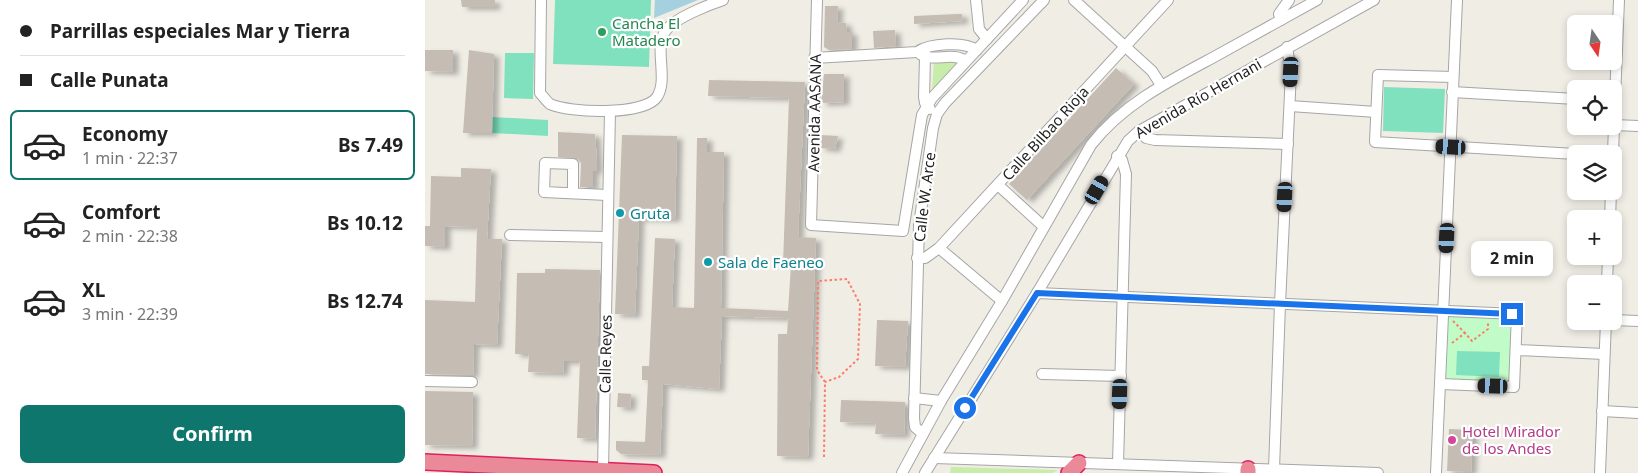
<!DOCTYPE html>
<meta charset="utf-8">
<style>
:root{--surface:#fff;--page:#f6f6f6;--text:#222;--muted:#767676;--line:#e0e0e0;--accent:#0f766e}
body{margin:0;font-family:"Noto Sans",sans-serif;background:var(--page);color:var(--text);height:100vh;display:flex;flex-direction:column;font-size:19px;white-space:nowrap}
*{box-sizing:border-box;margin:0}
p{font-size:16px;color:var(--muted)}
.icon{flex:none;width:28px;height:28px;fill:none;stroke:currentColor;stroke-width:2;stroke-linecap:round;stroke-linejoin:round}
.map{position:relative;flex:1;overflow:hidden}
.panel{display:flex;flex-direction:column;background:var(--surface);width:425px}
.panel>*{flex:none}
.top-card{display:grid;align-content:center;height:110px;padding:0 20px;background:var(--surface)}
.needle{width:32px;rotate:167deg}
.fabs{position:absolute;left:1142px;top:15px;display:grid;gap:10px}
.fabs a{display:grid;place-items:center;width:55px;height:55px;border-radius:8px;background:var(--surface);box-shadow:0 2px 8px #0003;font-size:25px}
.end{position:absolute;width:22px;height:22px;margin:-11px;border:6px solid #1a73e8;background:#fff;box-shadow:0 0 0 2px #fff}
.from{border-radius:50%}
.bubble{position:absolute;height:35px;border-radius:8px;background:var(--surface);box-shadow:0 2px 8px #0003;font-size:16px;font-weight:700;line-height:35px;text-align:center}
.car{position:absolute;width:15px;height:30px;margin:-15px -8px;border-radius:6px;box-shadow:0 0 4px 1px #0007;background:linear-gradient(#222 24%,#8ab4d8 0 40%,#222 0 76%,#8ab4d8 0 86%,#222 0)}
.top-card b{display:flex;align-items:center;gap:18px;height:48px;font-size:19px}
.top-card b+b{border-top:1px solid var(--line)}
.top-card i{width:12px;height:12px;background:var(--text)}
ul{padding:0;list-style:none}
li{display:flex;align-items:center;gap:15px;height:70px;margin:0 10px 8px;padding:0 10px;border:2px solid transparent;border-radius:8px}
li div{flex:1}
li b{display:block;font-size:19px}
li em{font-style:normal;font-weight:700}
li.on{border-color:var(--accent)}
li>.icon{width:45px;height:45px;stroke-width:1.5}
.primary-button{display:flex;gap:10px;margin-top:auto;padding:10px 20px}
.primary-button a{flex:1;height:58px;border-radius:8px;background:var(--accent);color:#fff;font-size:20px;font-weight:700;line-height:58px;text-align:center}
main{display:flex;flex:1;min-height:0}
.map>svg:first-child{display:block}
.grass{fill:#c8eca9}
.park{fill:#c1fbc7}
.pitch{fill:#80e1bf}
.water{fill:#a4d0df}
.building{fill:#c5bcb4;filter:url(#shadow)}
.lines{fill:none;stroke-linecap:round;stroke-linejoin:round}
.minor-casing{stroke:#a6a6a6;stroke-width:12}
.highway-casing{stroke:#e11f5c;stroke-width:18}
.path{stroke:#fe7b68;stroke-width:2;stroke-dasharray:2.5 2.5;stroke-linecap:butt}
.minor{stroke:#fff;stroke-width:10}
.highway{stroke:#ea8a99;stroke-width:15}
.route{stroke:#1a73e8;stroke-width:6}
.leisure-dot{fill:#2e9e5b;stroke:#fff;stroke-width:2}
.culture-dot{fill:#0f9aa8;stroke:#fff;stroke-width:2}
.hotel-dot{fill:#d1479c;stroke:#fff;stroke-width:2}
.labels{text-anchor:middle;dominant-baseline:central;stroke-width:4.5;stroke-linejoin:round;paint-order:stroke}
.leisure-label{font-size:15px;fill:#27864d;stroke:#fff;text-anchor:start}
.street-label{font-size:15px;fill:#1f1f1f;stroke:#fff}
.culture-label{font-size:15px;fill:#0d838f;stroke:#fff;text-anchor:start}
.hotel-label{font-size:15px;fill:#b23c85;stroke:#fff;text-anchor:start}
</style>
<main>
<section class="panel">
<div class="top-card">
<b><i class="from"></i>Parrillas especiales Mar y Tierra</b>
<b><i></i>Calle Punata</b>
</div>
<ul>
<li class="on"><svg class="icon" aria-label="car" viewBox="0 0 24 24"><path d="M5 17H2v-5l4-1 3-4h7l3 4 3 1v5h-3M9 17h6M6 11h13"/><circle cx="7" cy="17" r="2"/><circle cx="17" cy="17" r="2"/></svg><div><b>Economy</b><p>1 min · 22:37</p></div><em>Bs 7.49</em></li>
<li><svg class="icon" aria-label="car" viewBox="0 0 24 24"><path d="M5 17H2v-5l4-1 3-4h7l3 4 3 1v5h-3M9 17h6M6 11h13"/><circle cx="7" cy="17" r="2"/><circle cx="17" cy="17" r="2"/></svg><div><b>Comfort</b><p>2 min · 22:38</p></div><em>Bs 10.12</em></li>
<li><svg class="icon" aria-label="car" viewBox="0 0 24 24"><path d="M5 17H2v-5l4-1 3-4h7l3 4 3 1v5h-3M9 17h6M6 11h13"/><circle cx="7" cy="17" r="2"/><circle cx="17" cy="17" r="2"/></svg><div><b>XL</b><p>3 min · 22:39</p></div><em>Bs 12.74</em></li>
</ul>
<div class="primary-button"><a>Confirm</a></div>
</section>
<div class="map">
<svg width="1213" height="473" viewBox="0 0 1213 473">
<defs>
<filter id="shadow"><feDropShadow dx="5.5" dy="3" stdDeviation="2.5" flood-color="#0004"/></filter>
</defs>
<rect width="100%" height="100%" fill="#f0ede5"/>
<g class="grass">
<polygon points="534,60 507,90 509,61"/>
<polygon points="526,467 633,470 627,473 525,473"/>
</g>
<polygon class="park" points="1022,313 1088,316 1085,382 1019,380"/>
<g class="pitch">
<polygon points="130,0 226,0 224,67 128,64"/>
<polygon points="80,53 109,53 108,99 79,98"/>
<polygon points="959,87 1020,89 1018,133 958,131"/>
<polygon points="67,117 123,120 123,136 67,133"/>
<polygon points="1032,351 1075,352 1074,377 1031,375"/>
</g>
<polygon class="water" points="230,0 273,0 229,18"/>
<g class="building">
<polygon points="36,0 70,0 70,7 37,7"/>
<polygon points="400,6 413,6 412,22 421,23 422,32 427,32 427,49 404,50 399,47"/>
<polygon points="532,14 537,14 538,21 489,24 489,16"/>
<polygon points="470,30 471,46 449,48 448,31"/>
<polygon points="0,50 28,50 28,72 0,71"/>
<polygon points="44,50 69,54 67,133 38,133"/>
<polygon points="691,68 709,84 602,200 584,184"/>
<polygon points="399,74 419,74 419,102 396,103"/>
<polygon points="284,80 380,82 373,237 391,238 383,457 352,456 353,334 362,334 363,318 297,316 294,389 238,384 235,455 196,454 191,450 191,441 220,442 223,380 217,380 217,366 224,366 230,238 250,239 247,307 269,308 272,138 282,138 282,152 299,152 296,308 363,311 366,265 358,264 364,98 283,96"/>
<polygon points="133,132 170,134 172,162 172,171 168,171 168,187 155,187 156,163 152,158 133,157"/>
<polygon points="197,135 252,136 250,219 214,218 210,315 190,314"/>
<polygon points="396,135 413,136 410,149 395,148"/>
<polygon points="36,168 66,169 62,239 77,239 72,345 49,344 48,375 0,374 0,300 50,302 52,227 20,226 20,247 0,246 0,226 5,226 6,176 36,177"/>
<polygon points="120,269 175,270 170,439 152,438 155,361 139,361 138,373 103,372 104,354 90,354 92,273 120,273"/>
<polygon points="452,320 483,321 480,367 450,366"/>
<polygon points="0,391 48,392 47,446 0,445"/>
<polygon points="193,393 206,394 205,408 192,407"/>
<polygon points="416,400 480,402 479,435 450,434 451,423 415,422"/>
<polygon points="1024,429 1048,430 1046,472 1022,471"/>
</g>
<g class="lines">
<defs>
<g id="minor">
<path d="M116 0 115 93C118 96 122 102 125 104 144 113 219 116 232 97 244 78 228 48 241 30 250 18 283 5 298 0"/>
<polyline points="392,0 386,225 478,231 497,115 507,98 598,0"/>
<polyline points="551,0 554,29 562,39"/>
<polyline points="649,0 727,71 736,85"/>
<polyline points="856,20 854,14 864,0"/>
<path d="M495 54C509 63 527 51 541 61"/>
<polyline points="500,57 499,97 500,103 505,109"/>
<path d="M389 58 492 52C505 43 539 41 552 50"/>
<polyline points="1028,77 953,75 950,142 1151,154"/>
<polyline points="1027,92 1151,99"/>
<polyline points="865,106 951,112"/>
<polyline points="1189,124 1194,0"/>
<polyline points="1189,125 1213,126"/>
<polyline points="714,131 721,138 730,140 863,144"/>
<polyline points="1188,154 1189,126"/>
<polyline points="692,156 697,160 701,174 693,464"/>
<polyline points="573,185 619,227"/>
<polyline points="148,193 148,164 120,163 119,192 182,195"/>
<polyline points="1185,219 1186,191"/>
<polyline points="85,235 182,237"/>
<polyline points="514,248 577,301"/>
<polyline points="492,258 500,258 514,248 743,0"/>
<polyline points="1182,284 1183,256"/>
<polyline points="612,293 1092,314 1089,387 1016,384"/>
<polyline points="1189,320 1213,321"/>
<polyline points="1091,350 1179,354"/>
<polyline points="617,374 696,376"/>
<polyline points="0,381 47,382"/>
<polyline points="489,398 516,401"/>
<polyline points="1177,411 1213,413"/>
<polyline points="498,434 490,427 489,418 494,225 508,128 512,114 520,103 619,0"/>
<polyline points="509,458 953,473"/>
<polyline points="849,469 855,304 866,72 862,47"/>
<polyline points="178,470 185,111"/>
<path d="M477 473 516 401 577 301 666 145C698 104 744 81 789 57 823 38 858 19 892 0"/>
<polyline points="500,473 612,293 703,141 714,131 949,0"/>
<polyline points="1011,473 1032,0"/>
<polyline points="1175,473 1181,321"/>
</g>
<g id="highway">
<polyline points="0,462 229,473"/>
<polyline points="644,473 654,463"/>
<polyline points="823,473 823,469"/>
</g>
</defs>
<use href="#minor" class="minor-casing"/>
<use href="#highway" class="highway-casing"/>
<g class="path">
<polyline points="1028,321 1040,333"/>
<polyline points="1027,343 1040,333 1047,341 1063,329 1063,323"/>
<polyline points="399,457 400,382 392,370 393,281 422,279 435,304 433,359 414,377 400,382"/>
</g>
<use href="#minor" class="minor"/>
<use href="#highway" class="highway"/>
</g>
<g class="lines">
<polyline class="route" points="540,408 612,293 1087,314"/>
</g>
<circle class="leisure-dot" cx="177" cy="32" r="5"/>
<g class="culture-dot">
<circle cx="195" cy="213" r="5"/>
<circle cx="283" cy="262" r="5"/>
</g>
<circle class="hotel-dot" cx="1027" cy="440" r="5"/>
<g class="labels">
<g class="leisure-label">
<text x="187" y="23">Cancha El<tspan x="187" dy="17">Matadero</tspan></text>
</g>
<g class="street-label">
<text transform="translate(773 98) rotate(-30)">Avenida Río Hernani</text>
<text transform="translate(389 113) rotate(-89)">Avenida AASANA</text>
<text transform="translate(620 133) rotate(-48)">Calle Bilbao Rioja</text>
<text transform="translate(499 197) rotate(-83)">Calle W. Arce</text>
<text transform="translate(180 354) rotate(-89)">Calle Reyes</text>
</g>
<g class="culture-label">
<text x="205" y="213">Gruta</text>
<text x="293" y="262">Sala de Faeneo</text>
</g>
<g class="hotel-label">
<text x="1037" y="431">Hotel Mirador<tspan x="1037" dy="17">de los Andes</tspan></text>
</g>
</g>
</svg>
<div class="fabs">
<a><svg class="needle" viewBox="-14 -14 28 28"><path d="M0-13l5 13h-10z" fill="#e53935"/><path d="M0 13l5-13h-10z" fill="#767676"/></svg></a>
<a><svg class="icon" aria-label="locate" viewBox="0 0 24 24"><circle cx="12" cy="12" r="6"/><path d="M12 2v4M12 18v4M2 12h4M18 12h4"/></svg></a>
<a><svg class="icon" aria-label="layers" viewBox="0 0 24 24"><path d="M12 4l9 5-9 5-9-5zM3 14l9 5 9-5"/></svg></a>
<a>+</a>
<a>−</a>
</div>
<i class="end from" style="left:540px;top:408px"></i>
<i class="end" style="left:1087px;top:314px"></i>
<div class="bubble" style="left:1046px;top:241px;width:82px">2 min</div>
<i class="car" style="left:866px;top:72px;rotate:183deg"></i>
<i class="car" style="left:1026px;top:147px;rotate:273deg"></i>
<i class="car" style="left:672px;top:190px;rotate:30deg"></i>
<i class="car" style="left:860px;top:197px;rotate:183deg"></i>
<i class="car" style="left:1022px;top:238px;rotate:183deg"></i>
<i class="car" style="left:1068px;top:386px;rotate:272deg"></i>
<i class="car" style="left:695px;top:394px;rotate:182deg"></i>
</div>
</main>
